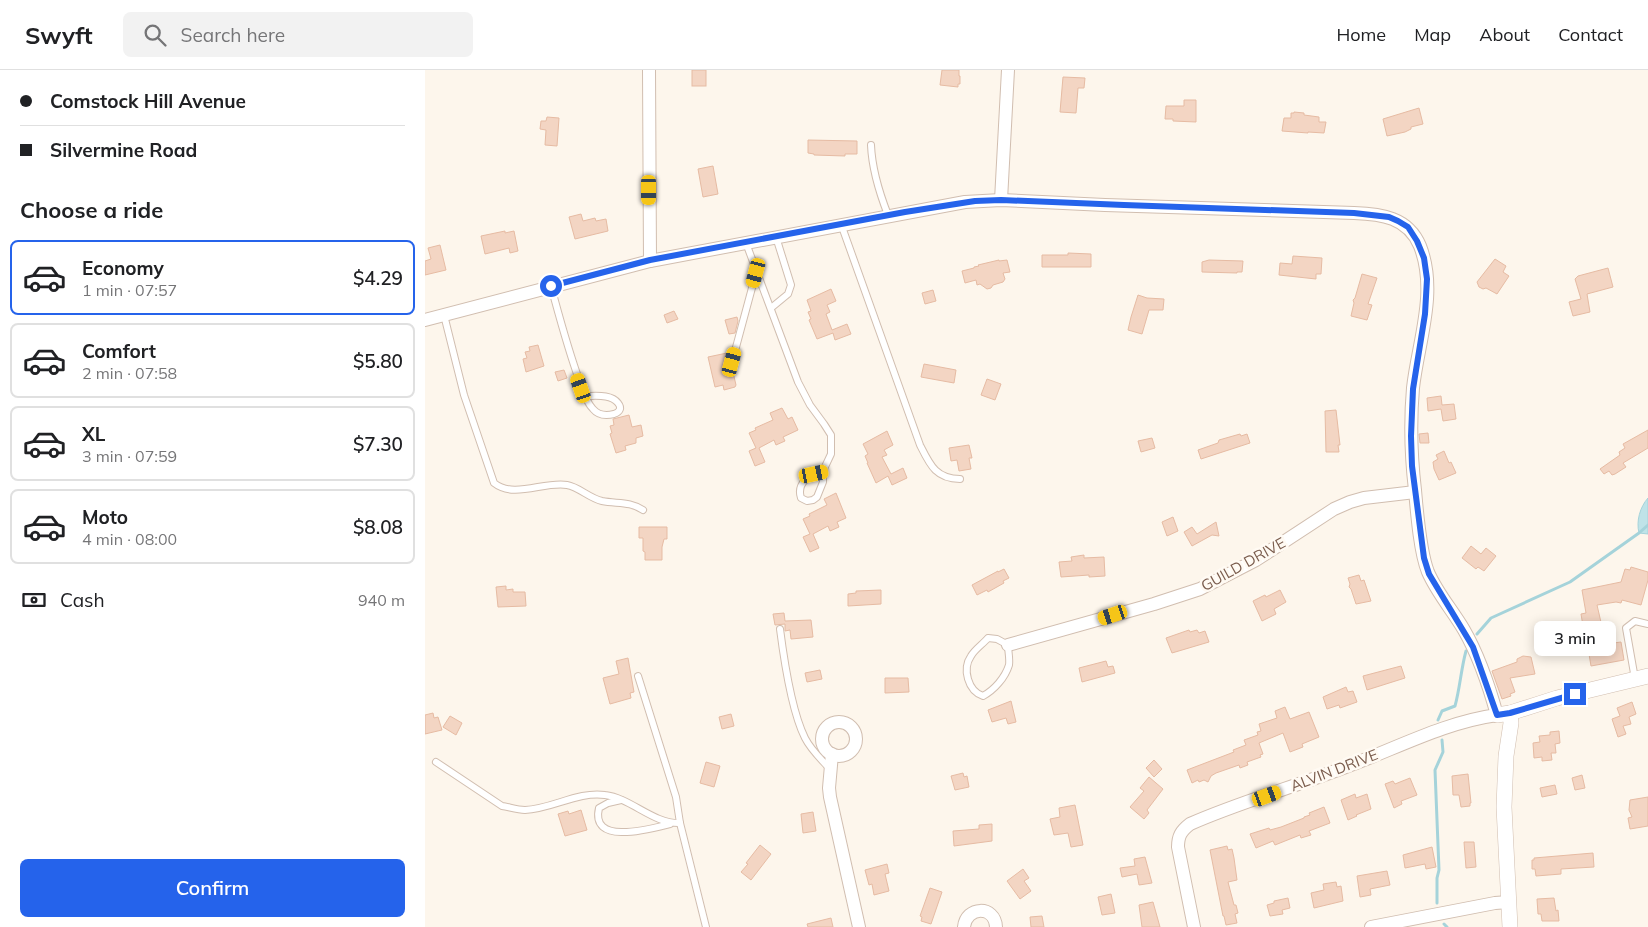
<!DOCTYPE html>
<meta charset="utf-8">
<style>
:root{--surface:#fff;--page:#f2f2f2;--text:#202124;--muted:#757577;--line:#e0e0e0;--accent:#2563eb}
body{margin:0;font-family:Mulish,sans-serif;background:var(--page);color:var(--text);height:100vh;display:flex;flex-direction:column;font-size:19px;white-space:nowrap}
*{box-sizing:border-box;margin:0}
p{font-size:16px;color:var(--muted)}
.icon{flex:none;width:28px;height:28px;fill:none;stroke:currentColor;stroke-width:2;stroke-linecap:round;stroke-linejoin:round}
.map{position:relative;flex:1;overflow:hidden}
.side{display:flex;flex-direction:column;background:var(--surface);width:425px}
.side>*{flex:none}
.top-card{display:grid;align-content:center;height:110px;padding:0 20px;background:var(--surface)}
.end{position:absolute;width:22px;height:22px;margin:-11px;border:6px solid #2563eb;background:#fff;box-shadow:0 0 0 2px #fff}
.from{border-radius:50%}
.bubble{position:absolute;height:35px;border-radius:8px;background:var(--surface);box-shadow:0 2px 12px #0003;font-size:16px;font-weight:600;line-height:35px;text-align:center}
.car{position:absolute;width:15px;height:30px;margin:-15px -8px;border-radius:6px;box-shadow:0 0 4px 1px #0007;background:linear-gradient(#f5c518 24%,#345 0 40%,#f5c518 0 76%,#345 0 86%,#f5c518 0)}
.top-card b{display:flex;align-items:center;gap:18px;height:48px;font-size:19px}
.top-card b+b{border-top:1px solid var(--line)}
.top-card i{width:12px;height:12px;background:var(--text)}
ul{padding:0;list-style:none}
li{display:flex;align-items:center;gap:15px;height:75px;margin:0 10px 8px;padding:0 10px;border:2px solid var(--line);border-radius:8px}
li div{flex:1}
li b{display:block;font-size:19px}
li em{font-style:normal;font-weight:600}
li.active{border-color:var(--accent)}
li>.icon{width:45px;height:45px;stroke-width:1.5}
h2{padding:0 20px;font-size:22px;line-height:60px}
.pay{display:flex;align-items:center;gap:12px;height:55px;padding:0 20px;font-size:19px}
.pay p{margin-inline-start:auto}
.primary-button{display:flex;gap:10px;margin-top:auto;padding:10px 20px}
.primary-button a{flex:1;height:58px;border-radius:8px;background:var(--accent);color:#fff;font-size:20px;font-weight:600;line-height:58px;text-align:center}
header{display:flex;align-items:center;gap:30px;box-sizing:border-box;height:70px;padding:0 25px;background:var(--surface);border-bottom:1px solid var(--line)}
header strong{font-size:24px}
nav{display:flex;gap:28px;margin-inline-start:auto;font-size:18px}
.search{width:350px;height:45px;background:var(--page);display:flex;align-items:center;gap:12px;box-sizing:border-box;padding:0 18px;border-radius:8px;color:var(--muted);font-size:19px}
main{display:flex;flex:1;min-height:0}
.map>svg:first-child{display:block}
.water{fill:#bfe3e8;stroke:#a5d3da}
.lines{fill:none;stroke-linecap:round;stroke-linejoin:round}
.stream{stroke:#a5d3da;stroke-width:3}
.building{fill:#f3d5c3;stroke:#e6bba3}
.service-casing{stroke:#d1beb0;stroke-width:8}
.minor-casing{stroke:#d1beb0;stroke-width:14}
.tertiary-casing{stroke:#d1beb0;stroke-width:16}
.service{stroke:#fff;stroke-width:6}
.minor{stroke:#fff;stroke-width:12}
.tertiary{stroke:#fff;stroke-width:15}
.route{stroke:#2563eb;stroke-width:6}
.labels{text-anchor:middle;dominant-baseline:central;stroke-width:5;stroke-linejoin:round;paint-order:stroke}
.street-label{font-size:15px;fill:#7a5c4d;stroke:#fffaf3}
</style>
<header>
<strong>Swyft</strong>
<div class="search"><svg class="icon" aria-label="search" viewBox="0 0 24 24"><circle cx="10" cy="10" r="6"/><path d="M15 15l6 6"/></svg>Search here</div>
<nav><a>Home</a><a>Map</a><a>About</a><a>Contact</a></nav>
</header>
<main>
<section class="side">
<div class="top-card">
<b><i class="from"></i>Comstock Hill Avenue</b>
<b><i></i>Silvermine Road</b>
</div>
<h2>Choose a ride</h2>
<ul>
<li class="active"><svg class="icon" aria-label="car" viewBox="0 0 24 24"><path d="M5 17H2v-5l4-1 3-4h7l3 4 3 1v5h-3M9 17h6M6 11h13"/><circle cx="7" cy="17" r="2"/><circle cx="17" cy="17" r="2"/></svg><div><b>Economy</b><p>1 min · 07:57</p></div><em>$4.29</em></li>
<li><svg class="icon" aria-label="car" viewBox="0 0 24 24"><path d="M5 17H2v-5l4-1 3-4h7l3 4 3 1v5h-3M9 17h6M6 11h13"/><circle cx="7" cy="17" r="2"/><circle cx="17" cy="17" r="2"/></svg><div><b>Comfort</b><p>2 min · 07:58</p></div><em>$5.80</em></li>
<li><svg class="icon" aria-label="car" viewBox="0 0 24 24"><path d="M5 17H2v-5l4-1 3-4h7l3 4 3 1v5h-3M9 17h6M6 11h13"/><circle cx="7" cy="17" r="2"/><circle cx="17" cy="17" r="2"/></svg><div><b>XL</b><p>3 min · 07:59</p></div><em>$7.30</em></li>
<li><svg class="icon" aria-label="car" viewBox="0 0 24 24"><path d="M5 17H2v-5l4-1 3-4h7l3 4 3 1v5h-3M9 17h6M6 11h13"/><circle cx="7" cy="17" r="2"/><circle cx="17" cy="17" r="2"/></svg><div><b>Moto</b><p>4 min · 08:00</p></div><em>$8.08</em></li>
</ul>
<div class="pay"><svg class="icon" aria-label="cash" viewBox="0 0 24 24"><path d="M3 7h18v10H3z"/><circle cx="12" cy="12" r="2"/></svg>Cash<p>940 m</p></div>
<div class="primary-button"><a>Confirm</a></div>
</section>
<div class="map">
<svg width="1223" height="857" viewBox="0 0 1223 857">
<rect width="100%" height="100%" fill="#fdf6ec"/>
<path class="water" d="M1223 428V464L1214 463C1211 451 1215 437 1223 428Z"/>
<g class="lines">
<g class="stream">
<polyline points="1052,564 1066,548 1145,512 1214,463 1223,455"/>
<path d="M1013 650 1017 641 1030 636C1035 618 1036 599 1041 581"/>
<polyline points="1012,833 1012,808 1014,800 1010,700 1018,682 1017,670"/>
<polyline points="1019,854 1022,857"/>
</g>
</g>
<g class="building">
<rect x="267" y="0" width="14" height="16"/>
<polygon points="517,0 534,0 534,6 535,6 535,14 533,14 533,17 515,15"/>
<polygon points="638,7 660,8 659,18 653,18 651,43 635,42"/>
<polygon points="759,30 771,30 771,52 748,51 748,49 740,49 741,36 759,36"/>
<polygon points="994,38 998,54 986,57 986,59 980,62 962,66 958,49"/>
<polygon points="869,42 879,43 879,45 894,47 894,52 901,52 899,63 883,62 883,63 857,61 859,48 866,48 866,43 869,43"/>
<polygon points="122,47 134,48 132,76 120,75 121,60 115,59 116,51 121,51"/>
<polygon points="383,70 432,71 432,84 420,84 420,86 389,85 389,84 383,83"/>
<polygon points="288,96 293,124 278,127 273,99"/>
<polygon points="156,144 158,151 170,148 171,151 181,149 183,161 150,169 144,147"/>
<polygon points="80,161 80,163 89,161 93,181 85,183 84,178 60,184 56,166"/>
<polygon points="15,175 21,200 0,205 0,191 6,189 3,178"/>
<polygon points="643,183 666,184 666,197 617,197 617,185 643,185"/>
<polygon points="868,186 897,188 896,204 891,204 891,209 854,205 855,193 867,194"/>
<polygon points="1070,189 1081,196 1078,202 1084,206 1072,224 1061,218 1058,219 1054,217 1052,212"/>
<polygon points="574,190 574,191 582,190 585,202 578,203 580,209 578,212 568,215 566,218 562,219 555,214 552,215 551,210 540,213 537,201 549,198 549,197 554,196 553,195"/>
<polygon points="784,190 818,191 817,202 812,202 812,203 777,202 777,192"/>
<polygon points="1183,198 1188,217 1162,224 1165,242 1148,246 1144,232 1156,229 1150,209 1153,206"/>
<polygon points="937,204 952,208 943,234 947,235 942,250 926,246 929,233 928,230 930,228"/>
<polygon points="406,219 411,231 402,235 405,242 401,244 407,260 422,254 426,264 410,270 408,263 392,269 384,250 386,249 383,242 386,241 382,230"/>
<polygon points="508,220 511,231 500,234 497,223"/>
<polygon points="713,225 722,228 739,229 738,240 724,240 717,264 703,260 706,247"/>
<polygon points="249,241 253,249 242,253 239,245"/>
<polygon points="312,247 313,251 310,263 304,264 300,250"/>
<polygon points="113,275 119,296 101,302 98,289 102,288 100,282 105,281 104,277"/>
<polygon points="302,283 302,294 306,298 307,298 311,315 310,317 299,320 298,315 290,317 283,287"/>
<polygon points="499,294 531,300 529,313 496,307"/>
<polygon points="139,300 142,308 133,311 130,302"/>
<polygon points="562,309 576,314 570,330 556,325"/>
<polygon points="1016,326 1017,335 1029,334 1031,349 1018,351 1016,339 1003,341 1002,328"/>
<polygon points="357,338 363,349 367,347 373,360 358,367 360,371 351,375 349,370 334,378 340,392 330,396 324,381 331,378 324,363 331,360 330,358 348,350 345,343"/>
<polygon points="911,340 915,375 913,375 914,382 901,382 900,341"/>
<polygon points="204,345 207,357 216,355 218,366 211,368 211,373 200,376 201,380 191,383 185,364 187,363 185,356 189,355 188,349"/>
<polygon points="1223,360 1223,378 1198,393 1201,397 1190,404 1187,405 1184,401 1179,404 1175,399 1195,385 1194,382 1200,378 1198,374"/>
<polygon points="462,361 468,375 459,380 462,385 457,387 466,404 478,398 482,408 467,415 463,406 451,413 442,393 443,393 440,386 443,384 438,374"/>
<polygon points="1003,363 1004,373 995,373 994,364"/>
<polygon points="815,364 816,366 822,364 825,373 776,389 773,380 793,373 794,370"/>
<polygon points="727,368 730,378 716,382 713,371"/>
<polygon points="544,375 547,388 544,388 546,399 534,401 532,390 526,391 524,378"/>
<polygon points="1019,381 1024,393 1026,392 1031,403 1014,410 1009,399 1008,392 1013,389 1011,385"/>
<polygon points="411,423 421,448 412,452 414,457 405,461 403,456 388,464 394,478 385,482 378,467 385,464 378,449 385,446 384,444 402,435 399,429"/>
<polygon points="748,447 753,461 742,466 737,452"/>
<polygon points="791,452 794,466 787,465 767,476 759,462 767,457 772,464"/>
<polygon points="214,457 242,457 242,469 239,469 237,477 237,490 220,490 220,482 218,481 218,468 214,468"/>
<polygon points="1046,476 1056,484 1061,478 1071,486 1059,501 1053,497 1051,499 1037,488"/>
<polygon points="659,485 659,488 679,487 680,506 664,507 664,505 636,507 634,492 647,491 646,487"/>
<polygon points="1206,497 1223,502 1223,510 1216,535 1197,530 1196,533 1191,532 1172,535 1181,574 1196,572 1199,590 1166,596 1163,578 1165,578 1160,556 1158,556 1156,544 1161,543 1157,520 1196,512 1200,499 1205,500"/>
<polygon points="579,499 584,508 578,511 579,513 563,522 562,520 552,525 547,515 573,501 573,502"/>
<polygon points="934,505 936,511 939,510 946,531 931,534 926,519 924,517 925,514 923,508"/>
<polygon points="81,516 81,520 88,519 88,522 100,522 101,536 73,537 71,517"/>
<polygon points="456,520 456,534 423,536 423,524 431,523 431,521"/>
<polygon points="855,520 861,532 849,539 851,544 837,551 828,531 840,525 841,527"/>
<polygon points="359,543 360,551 386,550 388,567 366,569 365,560 360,561 360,554 350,555 348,544"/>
<polygon points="764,560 765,562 772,560 774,563 780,561 784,572 747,583 741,568"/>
<polygon points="1098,586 1106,587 1110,604 1085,608 1090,622 1085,624 1086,626 1077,629 1067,601 1092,592 1092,589"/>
<polygon points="203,588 209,622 205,623 206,628 185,634 178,608 194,604 191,591"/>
<polygon points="681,591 683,597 688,596 690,603 657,612 654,598"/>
<polygon points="976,596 980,608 942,620 938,606"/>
<polygon points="395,600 397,609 382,612 380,603"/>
<polygon points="460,608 483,608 484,622 460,623"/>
<polygon points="921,617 923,622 928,621 932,632 915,638 914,635 902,639 898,627"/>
<polygon points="586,631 591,652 583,654 581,648 567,652 563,640"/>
<polygon points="1207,632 1211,644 1204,647 1206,654 1198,656 1201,664 1193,667 1187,649 1195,646 1192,638"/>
<polygon points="860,637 865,649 884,642 894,667 877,674 878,677 865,682 858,663 834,673 838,684 835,685 836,687 822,692 823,695 815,698 814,695 791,703 786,706 783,712 779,710 774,712 773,710 767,713 762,700 809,682 808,680 821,675 819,670 833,665 832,662 836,661 834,654 852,648 850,641"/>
<polygon points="8,643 9,648 13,647 17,660 0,664 0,645"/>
<polygon points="306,644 309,656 297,659 294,647"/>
<polygon points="25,646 37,653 31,665 18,657"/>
<polygon points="1134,661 1135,673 1130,674 1131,683 1126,683 1127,690 1117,691 1117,687 1109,688 1108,673 1115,672 1114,666 1125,665 1125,662"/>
<polygon points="729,690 737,699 729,707 721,698"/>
<polygon points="281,692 295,696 289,717 275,713"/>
<polygon points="538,703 539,707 542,706 544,717 530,720 526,706"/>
<polygon points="1043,704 1046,733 1045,733 1045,736 1036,737 1034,725 1028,725 1027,706"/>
<polygon points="1157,705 1160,718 1150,720 1147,708"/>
<polygon points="724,707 738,719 722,740 724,743 719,749 705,737 719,721 715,718"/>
<polygon points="985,708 992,725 976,731 977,734 969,738 960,714 968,711 970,714"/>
<polygon points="1130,715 1132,724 1117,727 1115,718"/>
<polygon points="930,724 931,728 942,724 946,739 931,745 932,746 923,750 916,730"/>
<polygon points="1223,727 1223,756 1205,759 1203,748 1207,747 1204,740 1205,730"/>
<polygon points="650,735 658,775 646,777 643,763 629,765 625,749 635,747 634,738"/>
<polygon points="899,737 905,753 884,761 886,765 876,768 875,765 850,775 848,771 831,778 825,764 844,758 845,760 856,757 879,748 879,747 885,745 884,743"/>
<polygon points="156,740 162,760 140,766 133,744 143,741 144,744"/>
<polygon points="388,742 391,761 378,763 376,744"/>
<polygon points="567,754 567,771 529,776 528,761 554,759 554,755"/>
<polygon points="1039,772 1049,772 1051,797 1041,798"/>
<polygon points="335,775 346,784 326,810 316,802 323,794 321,793"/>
<polygon points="802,776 803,780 807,779 809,788 812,810 803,812 809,835 811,835 813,843 810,844 812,853 801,855 799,846 798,846 785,780"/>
<polygon points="1007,777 1011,797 1001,799 1000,794 980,798 978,785"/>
<polygon points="1168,783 1169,797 1136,799 1136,804 1111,806 1110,799 1107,799 1107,790 1109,790 1109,788"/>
<polygon points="720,787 727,813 714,815 712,804 697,807 695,798 710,796 709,789"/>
<polygon points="462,794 464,803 460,804 464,821 449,825 447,814 444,815 440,800"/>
<polygon points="598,799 604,808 599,811 606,821 595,829 582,811"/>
<polygon points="962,801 965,815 945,819 946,825 935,827 932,806"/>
<polygon points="911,812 912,817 916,816 918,831 889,838 886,823 899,820 898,814"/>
<polygon points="505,818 517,822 506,854 496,851 497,847 495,846"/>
<polygon points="686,824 690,843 677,845 673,827"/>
<polygon points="863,828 865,838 857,840 858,844 845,846 842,835 849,833 849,831"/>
<polygon points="1129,828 1131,841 1133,840 1134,851 1117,851 1116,844 1113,844 1112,829"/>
<polygon points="728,832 735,857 717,857 714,835"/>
<polygon points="617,846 619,857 606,857 605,847"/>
<polygon points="406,848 408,857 383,857 382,854"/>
</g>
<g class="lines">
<defs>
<g id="service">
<path d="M446 75C447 100 454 122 463 145"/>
<path d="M416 154 495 375C505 395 511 409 535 409"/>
<path d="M321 173 373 312 385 335 399 354 406 365V384L398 401V412L392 427 388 430 382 431 376 428C371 413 385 404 398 401"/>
<path d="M126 216C134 246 142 275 152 304 156 315 160 331 168 339 173 345 181 346 189 344 195 342 197 338 193 333 186 324 171 326 161 326"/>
<polyline points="346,238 363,224 366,215 351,167"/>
<path d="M19 245 39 325 69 413C89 429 119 411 142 415 154 417 164 428 177 431 192 434 205 431 218 440"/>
<polyline points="307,292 331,203"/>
<path d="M355 559C359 590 366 640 380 668 386 680 396 689 404 698"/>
<path d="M563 568 572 569 583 575C583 581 585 589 584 595 580 608 569 620 558 626 543 621 537 599 546 586 550 579 558 574 563 568Z"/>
<polyline points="213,606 251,727 255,753 281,857"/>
<polyline points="1210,609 1201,558 1210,551 1223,554"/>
<path d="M11 692 77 736C84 737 92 740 100 740 127 739 153 721 180 725 206 728 228 754 255 753"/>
<path d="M196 730 183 733 174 738C165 776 225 759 245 754"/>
</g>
<g id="minor">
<polyline points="224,0 225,191"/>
<polyline points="576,130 583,0"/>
<path d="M0 250 225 191 540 132 576 130 680 135 929 143C956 144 983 147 995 176 1013 222 993 272 988 318 985 352 986 386 990 420 992 443 995 482 1003 502 1012 523 1028 541 1039 560 1054 586 1064 616 1072 645 1021 652 974 677 926 695 873 716 817 731 765 754 756 761 753 766 753 777L769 857"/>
<polyline points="583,575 729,534 775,519 831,490 909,439 925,432 939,428 990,422"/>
<circle cx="414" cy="669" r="17"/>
<polyline points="407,684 404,718 405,727 434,857"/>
<path d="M539 857C541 836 570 835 571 857"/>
<polyline points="946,857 1070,833 1084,832"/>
</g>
<g id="tertiary">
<polyline points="1085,643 1086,653 1081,686 1079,737 1085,857"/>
<polyline points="1072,645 1085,643 1132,628 1223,606"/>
</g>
</defs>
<use href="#service" class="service-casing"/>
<use href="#minor" class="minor-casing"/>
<use href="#tertiary" class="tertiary-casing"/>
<use href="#service" class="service"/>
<use href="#minor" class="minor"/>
<use href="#tertiary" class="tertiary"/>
</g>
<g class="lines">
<polyline class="route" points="126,216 225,190 480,142 550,131 576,130 699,135 929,143 964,147 973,151 983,157 992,171 999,188 1002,209 1000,244 988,319 986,366 987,396 999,488 1004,504 1048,577 1072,645 1085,643 1150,624"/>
</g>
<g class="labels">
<g class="street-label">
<text transform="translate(818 494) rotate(-29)">GUILD DRIVE</text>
<text transform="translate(909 700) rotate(-21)">ALVIN DRIVE</text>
</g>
</g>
</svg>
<i class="end from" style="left:126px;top:216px"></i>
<i class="end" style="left:1150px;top:624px"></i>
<div class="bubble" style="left:1109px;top:551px;width:82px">3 min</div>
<i class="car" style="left:224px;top:120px;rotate:180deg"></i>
<i class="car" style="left:331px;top:203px;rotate:195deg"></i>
<i class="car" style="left:307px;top:292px;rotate:15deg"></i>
<i class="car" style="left:156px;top:318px;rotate:341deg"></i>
<i class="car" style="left:389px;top:404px;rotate:78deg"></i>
<i class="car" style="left:688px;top:545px;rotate:252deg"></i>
<i class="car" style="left:842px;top:726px;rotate:70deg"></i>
</div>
</main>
